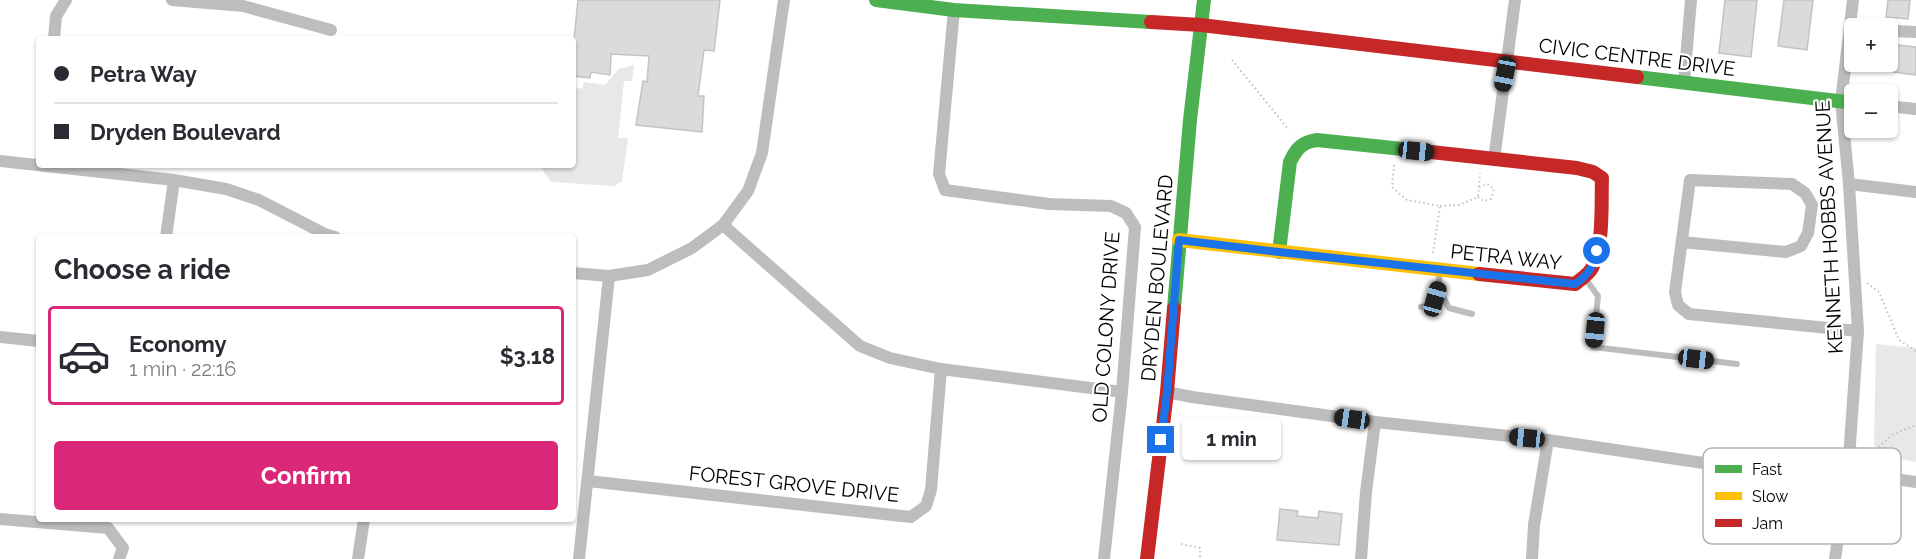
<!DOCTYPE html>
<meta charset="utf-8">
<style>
:root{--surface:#fff;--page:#f2f2f3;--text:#2b2b33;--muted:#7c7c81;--line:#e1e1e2;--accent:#db2777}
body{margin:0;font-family:Raleway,sans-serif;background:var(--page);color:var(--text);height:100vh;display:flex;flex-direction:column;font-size:22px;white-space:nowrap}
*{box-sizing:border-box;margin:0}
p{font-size:20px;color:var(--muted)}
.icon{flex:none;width:33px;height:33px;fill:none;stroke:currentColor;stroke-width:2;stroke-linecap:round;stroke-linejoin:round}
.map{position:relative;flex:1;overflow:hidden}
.panel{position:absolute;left:36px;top:234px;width:540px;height:288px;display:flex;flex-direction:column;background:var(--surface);border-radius:6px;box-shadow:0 2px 4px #0004}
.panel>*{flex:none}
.top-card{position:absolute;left:36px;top:36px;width:540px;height:132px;border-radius:6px;box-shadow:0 2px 4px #0004;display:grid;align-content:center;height:132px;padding:0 18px;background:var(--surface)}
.fabs{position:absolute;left:1844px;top:18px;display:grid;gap:12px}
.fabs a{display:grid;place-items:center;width:54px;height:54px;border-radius:6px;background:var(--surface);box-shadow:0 2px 4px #0004;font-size:30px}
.end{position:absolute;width:27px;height:27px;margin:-14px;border:8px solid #1a73e8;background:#fff;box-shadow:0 0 0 3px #fff}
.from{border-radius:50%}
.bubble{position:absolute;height:42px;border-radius:6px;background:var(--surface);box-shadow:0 2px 4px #0004;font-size:20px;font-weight:700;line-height:42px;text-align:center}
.car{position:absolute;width:18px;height:36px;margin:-18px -9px;border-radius:8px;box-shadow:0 0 4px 2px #0007;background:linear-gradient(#222 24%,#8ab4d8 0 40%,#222 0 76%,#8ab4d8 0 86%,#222 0)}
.top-card b{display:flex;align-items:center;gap:21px;height:57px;font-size:22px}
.top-card b+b{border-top:2px solid var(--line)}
.top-card i{width:15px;height:15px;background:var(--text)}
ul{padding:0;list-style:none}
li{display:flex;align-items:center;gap:18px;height:99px;margin:0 12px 9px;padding:0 6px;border:3px solid transparent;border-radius:6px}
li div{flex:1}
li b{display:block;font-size:22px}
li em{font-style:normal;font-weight:700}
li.selected{border-color:var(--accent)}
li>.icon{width:54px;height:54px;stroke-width:1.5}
h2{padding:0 18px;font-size:27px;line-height:72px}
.action{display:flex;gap:12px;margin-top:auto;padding:12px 18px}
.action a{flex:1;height:69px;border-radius:6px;background:var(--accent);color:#fff;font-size:24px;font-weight:700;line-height:69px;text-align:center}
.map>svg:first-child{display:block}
.green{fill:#e8e8e8}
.building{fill:#dbdbdb;stroke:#c3c3c3;stroke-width:1.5}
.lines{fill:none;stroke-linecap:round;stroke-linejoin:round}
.path{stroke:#c2c2c2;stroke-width:2;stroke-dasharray:1.5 3;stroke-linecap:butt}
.lane{stroke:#bdbdbd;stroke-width:6}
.street{stroke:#bdbdbd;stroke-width:12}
.fast{stroke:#4caf50;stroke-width:14}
.slow{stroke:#ffc107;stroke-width:14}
.jam{stroke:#c62828;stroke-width:14}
.route{stroke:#1a73e8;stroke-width:8}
.labels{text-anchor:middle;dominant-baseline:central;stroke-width:4.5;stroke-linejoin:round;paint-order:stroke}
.street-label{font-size:20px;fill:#000;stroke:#fff}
.key{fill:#fff;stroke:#b2b2b2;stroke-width:1.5}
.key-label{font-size:16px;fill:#000}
</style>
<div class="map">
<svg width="1916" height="559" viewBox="0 0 1916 559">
<rect width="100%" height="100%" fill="#fff"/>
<g class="green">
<polygon points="634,65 632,81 624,81 618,138 628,138 622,181 614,186 551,182 539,165 573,165 573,87 582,89 584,82 605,85 619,69"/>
<polygon points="1876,344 1916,348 1916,462 1881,455 1874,445"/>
</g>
<g class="building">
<polygon points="578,0 720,0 714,51 704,50 698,96 704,96 702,132 636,125 643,81 647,82 649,56 611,54 610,75 591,72 590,78 573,76 573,49"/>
<polygon points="1725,0 1757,0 1751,57 1719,53"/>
<polygon points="1784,0 1813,0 1807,50 1778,46"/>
<polygon points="1888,0 1910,0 1908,19 1886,17"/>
<polygon points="1898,45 1916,47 1916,75 1894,72"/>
<polygon points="1280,509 1298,511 1297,516 1318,518 1319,511 1342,514 1339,545 1277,540"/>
</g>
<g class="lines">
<g class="path">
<polyline points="1232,60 1289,130"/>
<polyline points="1394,165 1392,187 1407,200 1440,206 1433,253"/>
<polyline points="1478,197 1484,201 1491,199 1494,189 1487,184 1479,187"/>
<polyline points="1440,206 1459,205 1478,197 1480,173"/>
<polyline points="1867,283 1879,292 1899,340 1916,351"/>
<polyline points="1861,461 1894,434 1916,425"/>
<polyline points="1181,544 1200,548 1200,559"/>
</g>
<g class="lane">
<polyline points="1440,273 1438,288 1449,308 1472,314"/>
<polyline points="1585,278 1598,296 1593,347 1737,364"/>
<path d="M1421 307C1432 306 1435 298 1438 288"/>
</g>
<g class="street">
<polyline points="172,0 243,6 331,30"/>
<polyline points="954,10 939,174 945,190 1049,204 1111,206 1126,213 1135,227 1122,392 1104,559"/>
<polyline points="1893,31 1916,32"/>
<polyline points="54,39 56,16 66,0"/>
<polyline points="1684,82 1691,0"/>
<polyline points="1887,106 1916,109"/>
<polyline points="1494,160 1515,0"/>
<polyline points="0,161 174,180 226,189 259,200 325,234 335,237"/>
<polyline points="1849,184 1916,192"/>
<polyline points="723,225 860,346 890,358 941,369 1122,392"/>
<polyline points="166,237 174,180"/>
<polyline points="1682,242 1786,252 1801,246 1808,233 1812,205 1805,193 1792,184 1690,180 1675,292 1678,305 1689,314 1858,331"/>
<polyline points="573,273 609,276 648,270 692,248 723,225 748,191 762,153 784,0"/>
<polyline points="0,337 39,341"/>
<polyline points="1167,392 1192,397 1375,422 1548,440 1717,465 1848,472 1916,482"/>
<polyline points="588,481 911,517 926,506 931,490 941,369"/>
<polyline points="0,519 108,528 123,548 119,559"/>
<polyline points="358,559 364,519"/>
<polyline points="579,559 609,276"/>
<polyline points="1361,559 1366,492 1375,422"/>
<polyline points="1532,559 1534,525 1548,440"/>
<polyline points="1835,559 1848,472 1858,331 1849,184 1841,102 1853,0"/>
</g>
<g class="fast">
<polyline points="876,0 954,10 1151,22"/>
<polyline points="1637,77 1854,103"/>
<path d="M1279 252 1290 162C1296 149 1302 142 1317 140L1431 152"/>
<polyline points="1174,308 1190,120 1204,0"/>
</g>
<polyline class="slow" points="1179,240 1479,274"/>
<g class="jam">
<polyline points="1151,22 1201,25 1637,77"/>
<path d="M1431 152 1577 168 1593 172 1602 178C1601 204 1604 244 1592 268 1588 275 1581 279 1575 284L1479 274"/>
<polyline points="1147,559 1167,392 1174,308"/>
</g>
</g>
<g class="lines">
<path class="route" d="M1161 440 1167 392 1179 240 1279 252 1575 284C1589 275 1593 266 1597 251"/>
</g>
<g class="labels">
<g class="street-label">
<text transform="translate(1637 57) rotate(7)">CIVIC CENTRE DRIVE</text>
<text transform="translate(1829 227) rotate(-93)">KENNETH HOBBS AVENUE</text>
<text transform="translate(1506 257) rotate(6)">PETRA WAY</text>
<text transform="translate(1157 278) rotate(-85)">DRYDEN BOULEVARD</text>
<text transform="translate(1106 327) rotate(-86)">OLD COLONY DRIVE</text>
<text transform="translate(794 484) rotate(6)">FOREST GROVE DRIVE</text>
</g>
</g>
<rect x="1703" y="448" width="198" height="96" rx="9" class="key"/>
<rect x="1715" y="465" width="27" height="8" fill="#4caf50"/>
<rect x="1715" y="492" width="27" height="8" fill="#ffc107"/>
<rect x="1715" y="519" width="27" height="8" fill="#c62828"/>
<g class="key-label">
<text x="1752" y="475">Fast</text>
<text x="1752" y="502">Slow</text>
<text x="1752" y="529">Jam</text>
</g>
</svg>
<div class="fabs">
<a>+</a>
<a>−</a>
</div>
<i class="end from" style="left:1597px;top:251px"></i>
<i class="end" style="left:1161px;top:440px"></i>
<div class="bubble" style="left:1182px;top:418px;width:99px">1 min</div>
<i class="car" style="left:1505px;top:74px;rotate:191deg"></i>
<i class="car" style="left:1416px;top:151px;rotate:96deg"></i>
<i class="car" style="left:1435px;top:299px;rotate:16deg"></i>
<i class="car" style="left:1595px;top:330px;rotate:186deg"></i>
<i class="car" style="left:1696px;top:359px;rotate:97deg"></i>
<i class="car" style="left:1352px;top:419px;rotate:278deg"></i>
<i class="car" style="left:1527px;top:438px;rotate:276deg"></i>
<div class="top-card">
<b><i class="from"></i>Petra Way</b>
<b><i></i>Dryden Boulevard</b>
</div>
<section class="panel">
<h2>Choose a ride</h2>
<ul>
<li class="selected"><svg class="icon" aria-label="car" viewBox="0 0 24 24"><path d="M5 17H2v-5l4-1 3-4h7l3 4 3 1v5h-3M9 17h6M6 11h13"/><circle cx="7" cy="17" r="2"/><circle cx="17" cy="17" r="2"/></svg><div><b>Economy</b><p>1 min · 22:16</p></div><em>$3.18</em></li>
</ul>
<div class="action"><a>Confirm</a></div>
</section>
</div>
